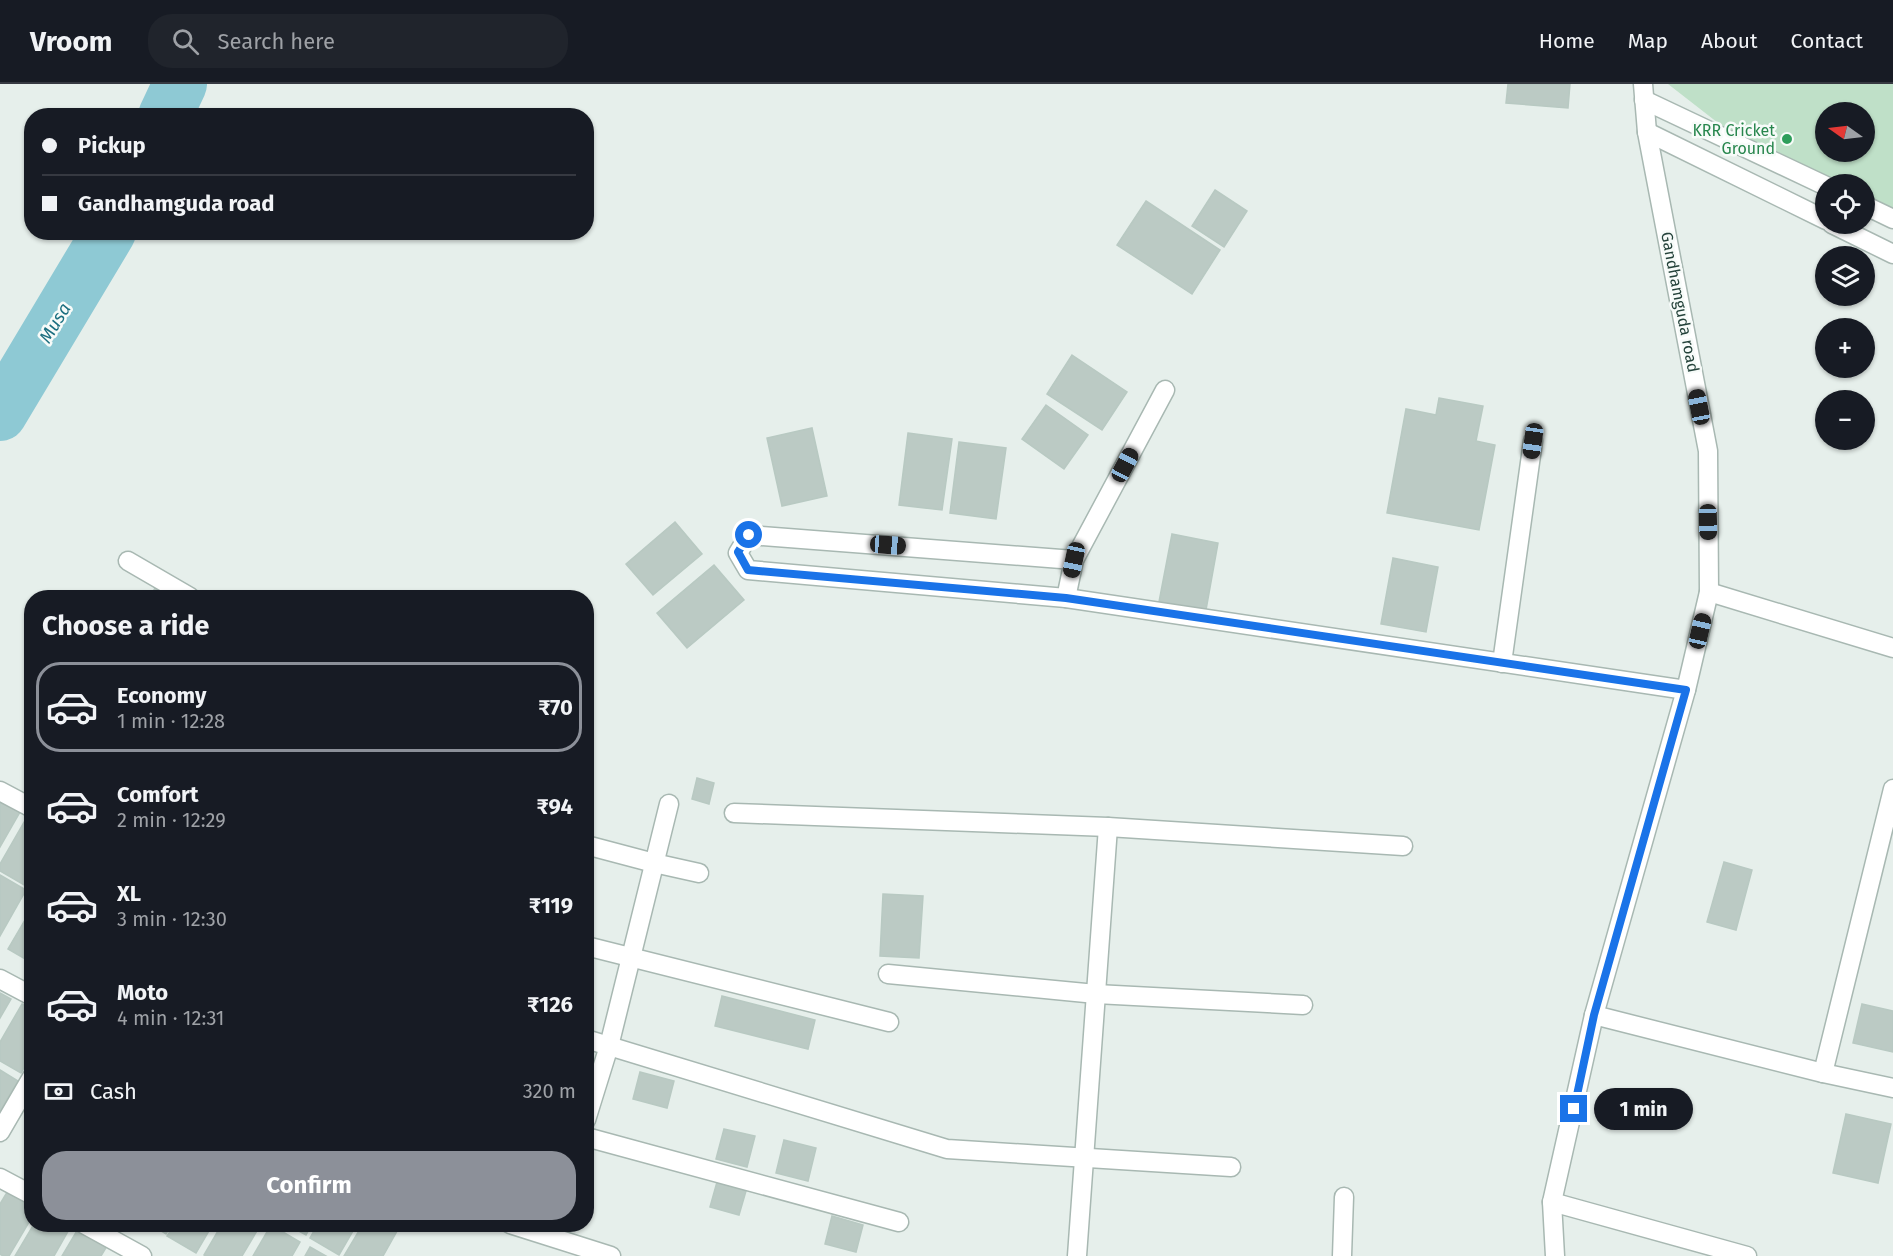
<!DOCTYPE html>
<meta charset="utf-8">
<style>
:root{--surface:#171b24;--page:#20242c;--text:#f1f3f6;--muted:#9ea1a6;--line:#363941;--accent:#8c9099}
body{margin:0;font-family:"Fira Sans",sans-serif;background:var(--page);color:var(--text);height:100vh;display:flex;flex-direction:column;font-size:22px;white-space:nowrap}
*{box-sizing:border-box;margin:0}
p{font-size:20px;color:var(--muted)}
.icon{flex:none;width:33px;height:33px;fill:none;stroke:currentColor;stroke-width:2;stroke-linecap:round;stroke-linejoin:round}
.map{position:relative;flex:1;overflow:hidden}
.panel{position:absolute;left:24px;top:506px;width:570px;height:642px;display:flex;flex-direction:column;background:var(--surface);border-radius:24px;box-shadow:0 2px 4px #0004}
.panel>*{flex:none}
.hud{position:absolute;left:24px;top:24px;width:570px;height:132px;border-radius:24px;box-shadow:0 2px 4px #0004;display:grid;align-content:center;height:132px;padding:0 18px;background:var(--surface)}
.needle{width:39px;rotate:284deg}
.controls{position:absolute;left:1815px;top:18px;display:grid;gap:12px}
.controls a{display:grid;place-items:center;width:60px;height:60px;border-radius:50%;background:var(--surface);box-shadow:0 2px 4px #0004;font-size:30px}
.end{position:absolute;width:27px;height:27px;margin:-14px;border:8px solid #1a73e8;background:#fff;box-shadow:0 0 0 3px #fff}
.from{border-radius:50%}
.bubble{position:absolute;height:42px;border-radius:21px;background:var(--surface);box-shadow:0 2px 4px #0004;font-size:20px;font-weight:700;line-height:42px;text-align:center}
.car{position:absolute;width:18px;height:36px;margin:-18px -9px;border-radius:8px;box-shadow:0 0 4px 2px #0007;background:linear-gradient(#222 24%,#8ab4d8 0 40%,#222 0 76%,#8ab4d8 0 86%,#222 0)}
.hud b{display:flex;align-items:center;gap:21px;height:57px;font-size:22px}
.hud b+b{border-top:2px solid var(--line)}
.hud i{width:15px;height:15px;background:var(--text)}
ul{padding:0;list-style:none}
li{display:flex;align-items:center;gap:18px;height:90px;margin:0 12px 9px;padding:0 6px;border:3px solid transparent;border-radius:24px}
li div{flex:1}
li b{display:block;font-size:22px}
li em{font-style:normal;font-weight:700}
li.current{border-color:var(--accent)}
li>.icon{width:54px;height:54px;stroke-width:1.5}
h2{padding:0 18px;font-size:27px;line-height:72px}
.pay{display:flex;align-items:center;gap:15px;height:66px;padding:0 18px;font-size:22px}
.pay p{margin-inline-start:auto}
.primary-button{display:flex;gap:12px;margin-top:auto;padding:12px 18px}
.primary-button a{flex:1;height:69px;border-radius:24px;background:var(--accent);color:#fff;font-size:24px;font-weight:700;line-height:69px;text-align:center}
header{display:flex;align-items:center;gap:36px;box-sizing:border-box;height:84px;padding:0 30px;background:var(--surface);border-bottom:2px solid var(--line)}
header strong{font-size:28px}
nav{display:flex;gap:33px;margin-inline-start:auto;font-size:21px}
.search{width:420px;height:54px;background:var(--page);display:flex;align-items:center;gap:15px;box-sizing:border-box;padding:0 21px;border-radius:24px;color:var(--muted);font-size:22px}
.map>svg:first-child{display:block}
.green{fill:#bfe0c8;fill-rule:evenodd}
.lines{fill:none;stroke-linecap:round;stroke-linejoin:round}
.river{stroke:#8ec9d4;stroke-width:54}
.building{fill:#bbcac4;stroke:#b8c9c2;stroke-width:1.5}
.minor-casing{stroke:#a8b8b2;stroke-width:21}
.minor{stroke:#fff;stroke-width:18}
.route{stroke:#1a73e8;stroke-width:8}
.leisure-dot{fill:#2e9e5b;stroke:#f7fbf9;stroke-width:2}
.labels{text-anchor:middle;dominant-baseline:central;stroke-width:5;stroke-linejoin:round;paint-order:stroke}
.leisure-label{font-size:16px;fill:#27864d;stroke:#f7fbf9;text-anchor:end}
.street-label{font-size:16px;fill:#24423a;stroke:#f7fbf9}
.water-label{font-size:18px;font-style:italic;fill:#1c6f80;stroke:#f7fbf9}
</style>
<header>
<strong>Vroom</strong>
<div class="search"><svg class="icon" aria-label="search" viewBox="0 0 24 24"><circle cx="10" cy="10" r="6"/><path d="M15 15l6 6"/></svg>Search here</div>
<nav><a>Home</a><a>Map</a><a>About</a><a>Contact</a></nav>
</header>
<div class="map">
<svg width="1893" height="1172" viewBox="0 0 1893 1172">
<rect width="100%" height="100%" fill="#e6efeb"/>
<path class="green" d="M1668 0H1893V125L1865 111 1864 100H1842L1722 42ZM1826 28H1864V68H1826Z"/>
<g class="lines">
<g class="river">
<polyline points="165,32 180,0"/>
<polyline points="0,330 109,148"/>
</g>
</g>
<g class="building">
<polygon points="1508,0 1570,0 1568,24 1506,19"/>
<polygon points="1215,106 1247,127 1224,163 1192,142"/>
<polygon points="1146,117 1220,166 1192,210 1117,161"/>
<polygon points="1072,271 1127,308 1102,346 1047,310"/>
<polygon points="1439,314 1483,322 1476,357 1495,361 1479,446 1387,429 1406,325 1436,331"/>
<polygon points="1046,321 1088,351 1064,385 1022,355"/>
<polygon points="812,344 827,412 782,422 767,354"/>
<polygon points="908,349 952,355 942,426 899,421"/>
<polygon points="959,358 1006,364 996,435 950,429"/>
<polygon points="675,438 702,470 653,511 626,480"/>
<polygon points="1172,450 1218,459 1206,526 1159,518"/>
<polygon points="1393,474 1438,483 1426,548 1381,540"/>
<polygon points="714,481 744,516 687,564 657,529"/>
<polygon points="155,504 171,513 150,513"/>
<polygon points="697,694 714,699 709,720 692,715"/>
<polygon points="0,716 20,728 0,763"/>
<polygon points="27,733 32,736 32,792 26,802 0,787 0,780"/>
<polygon points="1724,778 1752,786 1736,846 1707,838"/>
<polygon points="0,791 26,806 0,852"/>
<polygon points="883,810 923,812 919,874 880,872"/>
<polygon points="32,824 32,879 8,865"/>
<polygon points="0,909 11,915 0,934"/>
<polygon points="722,912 815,936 808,965 715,942"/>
<polygon points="22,920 32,926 32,970 21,989 0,977 0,958"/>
<polygon points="1862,920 1893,927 1893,968 1853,959"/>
<polygon points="0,986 18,997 0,1027"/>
<polygon points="640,988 674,997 667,1024 633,1015"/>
<polygon points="1846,1030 1891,1040 1878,1099 1833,1089"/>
<polygon points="724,1045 755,1052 747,1083 716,1075"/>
<polygon points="784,1056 816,1064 808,1097 776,1089"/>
<polygon points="717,1098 746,1107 739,1131 710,1123"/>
<polygon points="9,1105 32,1119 32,1133 9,1172 3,1172 0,1170 0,1120"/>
<polygon points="832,1132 863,1141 856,1168 825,1160"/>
<polygon points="34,1140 67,1140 71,1142 54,1172 15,1172"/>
<polygon points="150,1140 172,1140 166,1150"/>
<polygon points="175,1140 213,1140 196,1169 167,1152"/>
<polygon points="222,1140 261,1140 242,1172 206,1172 204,1171"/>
<polygon points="286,1140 312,1140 306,1151"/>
<polygon points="318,1140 357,1140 339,1171 310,1154"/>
<polygon points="363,1140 401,1140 383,1172 344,1172"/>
<polygon points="271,1141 300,1158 292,1172 253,1172"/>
<polygon points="78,1145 107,1162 101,1172 62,1172"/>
<polygon points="310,1163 326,1172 305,1172"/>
</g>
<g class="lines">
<defs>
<g id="minor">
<polyline points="1644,16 1826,102"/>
<polyline points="1647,48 1826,136"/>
<polyline points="1864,121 1893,135"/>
<polyline points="1832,140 1893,170"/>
<polyline points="1165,306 1074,476 749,451 738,469 748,486 1066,514 1686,606"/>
<polyline points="128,477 190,513"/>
<polyline points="1709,508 1893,564"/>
<polyline points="1066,514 1074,476"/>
<polyline points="1502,579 1533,357"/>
<polyline points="0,707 32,724"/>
<polyline points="734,729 1108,743 1403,762"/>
<polyline points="586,761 654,779 699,789"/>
<polyline points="586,862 889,938"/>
<polyline points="888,890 1096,910 1303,921"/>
<polyline points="0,895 32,912"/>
<polyline points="1594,931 1823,989 1893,1004"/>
<polyline points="586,955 947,1065 1231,1083"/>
<polyline points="1823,989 1893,705"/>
<polyline points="586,1036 609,962 669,720"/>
<polyline points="0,1048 32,993"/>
<polyline points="586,1053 899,1138"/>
<polyline points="0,1094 32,1111"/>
<polyline points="1552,1118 1747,1172"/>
<polyline points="84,1140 142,1172"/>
<polyline points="510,1140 611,1172"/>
<polyline points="1077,1172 1108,743"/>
<polyline points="1342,1172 1344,1113"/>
<polyline points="1555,1172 1552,1118 1594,931 1686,606 1709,508 1708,367 1647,48 1643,0"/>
</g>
</defs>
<use href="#minor" class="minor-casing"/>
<use href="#minor" class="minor"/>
</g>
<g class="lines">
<polyline class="route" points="749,451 738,468 748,486 1066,514 1686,606 1594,931 1574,1025"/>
</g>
<circle class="leisure-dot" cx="1787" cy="55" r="6"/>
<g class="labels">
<g class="leisure-label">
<text x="1775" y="46">KRR Cricket<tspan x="1775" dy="18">Ground</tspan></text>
</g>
<g class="street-label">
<text transform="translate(1680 218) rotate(79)">Gandhamguda road</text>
</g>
<g class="water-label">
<text transform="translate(55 239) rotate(-59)">Musa</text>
</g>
</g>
</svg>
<div class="controls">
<a><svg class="needle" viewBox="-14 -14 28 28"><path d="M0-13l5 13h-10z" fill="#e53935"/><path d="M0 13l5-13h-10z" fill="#9ea1a6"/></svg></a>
<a><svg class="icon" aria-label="locate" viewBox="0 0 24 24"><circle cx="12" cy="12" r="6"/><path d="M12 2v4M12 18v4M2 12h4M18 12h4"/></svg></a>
<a><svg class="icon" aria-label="layers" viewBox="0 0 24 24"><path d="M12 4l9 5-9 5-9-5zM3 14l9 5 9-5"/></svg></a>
<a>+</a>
<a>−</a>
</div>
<i class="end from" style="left:749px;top:451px"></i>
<i class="end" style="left:1574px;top:1025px"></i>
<div class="bubble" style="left:1594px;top:1004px;width:99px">1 min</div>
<i class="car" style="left:1699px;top:323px;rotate:349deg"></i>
<i class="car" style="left:1533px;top:357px;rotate:188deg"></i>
<i class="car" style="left:1125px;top:381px;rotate:28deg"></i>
<i class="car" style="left:1708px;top:438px;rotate:179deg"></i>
<i class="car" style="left:888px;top:461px;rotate:94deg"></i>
<i class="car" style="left:1074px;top:476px;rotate:192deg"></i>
<i class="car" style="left:1700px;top:547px;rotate:13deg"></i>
<div class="hud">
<b><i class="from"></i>Pickup</b>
<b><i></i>Gandhamguda road</b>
</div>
<section class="panel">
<h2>Choose a ride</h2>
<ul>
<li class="current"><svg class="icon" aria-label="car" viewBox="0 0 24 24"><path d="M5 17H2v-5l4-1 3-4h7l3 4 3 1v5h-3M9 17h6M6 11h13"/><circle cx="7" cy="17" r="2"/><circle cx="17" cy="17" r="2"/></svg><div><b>Economy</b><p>1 min · 12:28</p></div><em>₹70</em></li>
<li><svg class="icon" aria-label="car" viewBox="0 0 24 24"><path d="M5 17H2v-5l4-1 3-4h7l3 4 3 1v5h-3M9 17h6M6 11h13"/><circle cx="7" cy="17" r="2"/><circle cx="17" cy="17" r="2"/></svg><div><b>Comfort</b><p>2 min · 12:29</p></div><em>₹94</em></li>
<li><svg class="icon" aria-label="car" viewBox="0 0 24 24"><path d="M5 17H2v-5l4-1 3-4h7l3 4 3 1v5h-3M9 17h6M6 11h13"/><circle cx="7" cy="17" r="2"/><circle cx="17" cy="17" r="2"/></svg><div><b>XL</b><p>3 min · 12:30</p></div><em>₹119</em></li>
<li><svg class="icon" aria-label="car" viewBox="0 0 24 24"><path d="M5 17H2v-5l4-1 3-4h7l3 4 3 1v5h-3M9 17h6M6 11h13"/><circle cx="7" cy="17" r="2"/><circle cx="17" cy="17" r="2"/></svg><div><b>Moto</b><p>4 min · 12:31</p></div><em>₹126</em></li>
</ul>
<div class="pay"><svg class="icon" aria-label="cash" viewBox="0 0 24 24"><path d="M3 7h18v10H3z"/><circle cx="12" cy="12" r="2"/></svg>Cash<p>320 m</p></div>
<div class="primary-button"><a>Confirm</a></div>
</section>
</div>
